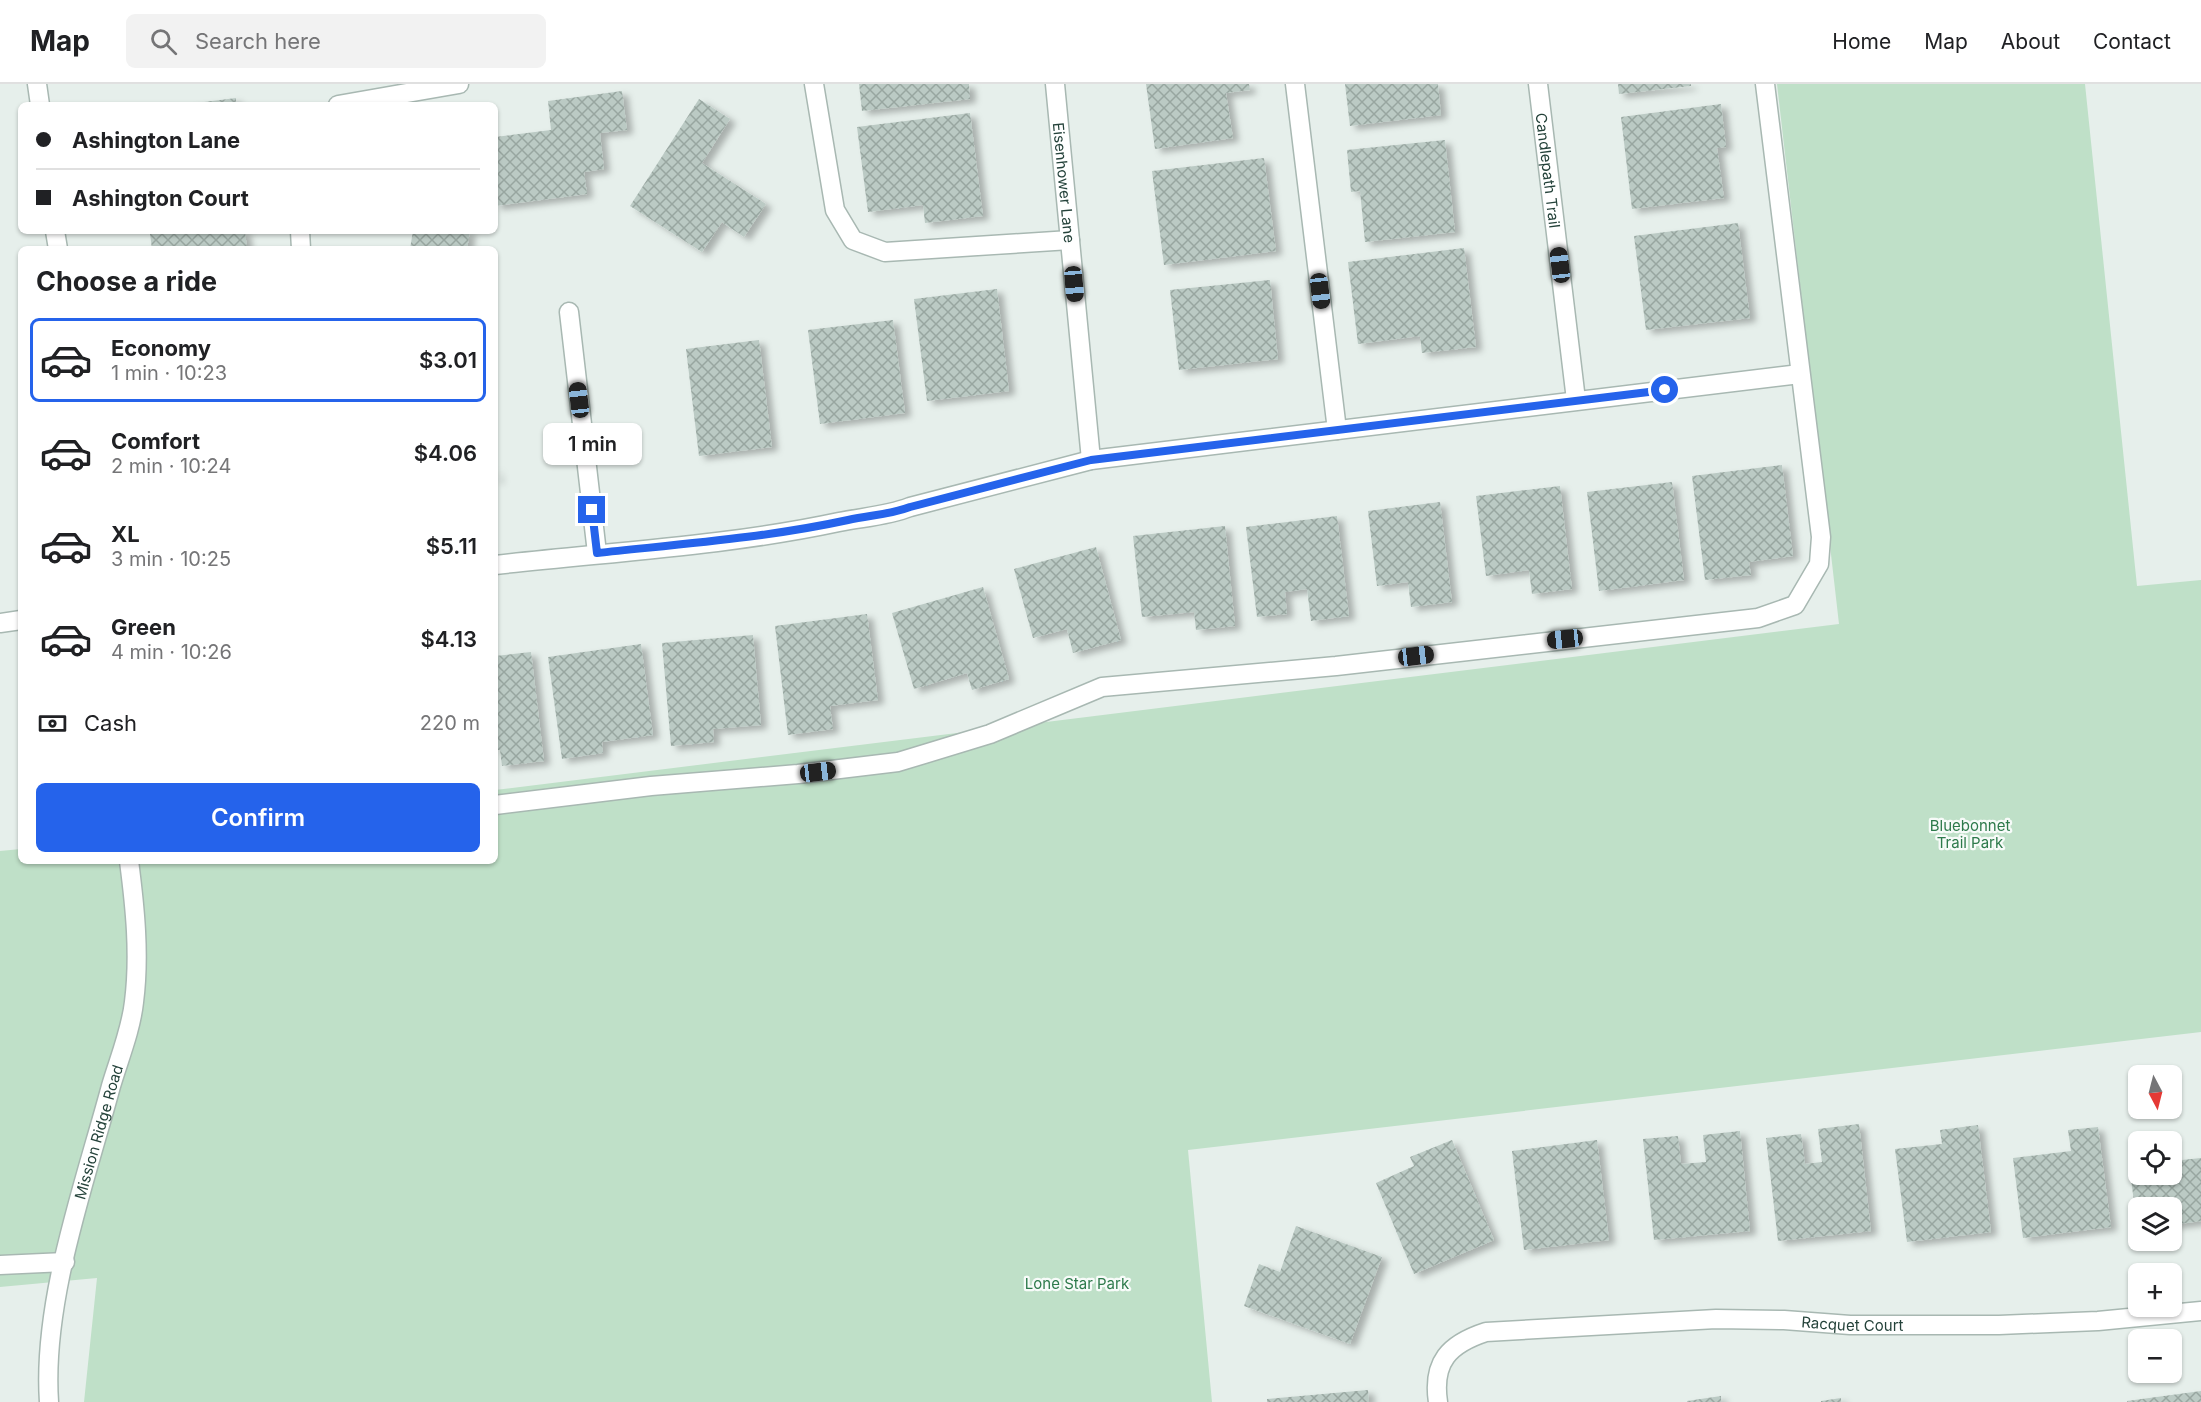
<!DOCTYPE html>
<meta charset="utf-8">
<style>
:root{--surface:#fff;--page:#f2f2f2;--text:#202124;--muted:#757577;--line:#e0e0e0;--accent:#2563eb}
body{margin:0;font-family:Inter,sans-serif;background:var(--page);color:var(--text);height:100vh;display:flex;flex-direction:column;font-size:22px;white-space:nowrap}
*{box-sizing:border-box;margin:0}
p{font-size:20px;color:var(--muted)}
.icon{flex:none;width:33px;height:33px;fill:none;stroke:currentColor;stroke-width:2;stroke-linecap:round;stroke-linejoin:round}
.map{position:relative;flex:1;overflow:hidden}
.drawer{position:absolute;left:18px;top:162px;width:480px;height:618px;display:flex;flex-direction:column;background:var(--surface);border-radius:9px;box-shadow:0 2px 4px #0004}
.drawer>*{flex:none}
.guide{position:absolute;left:18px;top:18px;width:480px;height:132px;border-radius:9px;box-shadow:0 2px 4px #0004;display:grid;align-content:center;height:132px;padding:0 18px;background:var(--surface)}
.needle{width:39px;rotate:173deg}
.tools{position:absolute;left:2128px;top:981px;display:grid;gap:12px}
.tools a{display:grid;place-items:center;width:54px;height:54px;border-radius:9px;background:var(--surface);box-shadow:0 2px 4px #0004;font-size:30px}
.end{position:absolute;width:27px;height:27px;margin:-14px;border:8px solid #2563eb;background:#fff;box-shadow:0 0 0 3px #fff}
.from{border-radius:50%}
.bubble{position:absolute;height:42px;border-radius:9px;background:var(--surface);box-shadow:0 2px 4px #0004;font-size:20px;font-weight:600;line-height:42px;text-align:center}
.car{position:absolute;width:18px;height:36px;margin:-18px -9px;border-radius:8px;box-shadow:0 0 4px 2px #0007;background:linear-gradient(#222 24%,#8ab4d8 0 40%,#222 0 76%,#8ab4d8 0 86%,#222 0)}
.guide b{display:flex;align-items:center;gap:21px;height:57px;font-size:22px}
.guide b+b{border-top:2px solid var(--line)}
.guide i{width:15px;height:15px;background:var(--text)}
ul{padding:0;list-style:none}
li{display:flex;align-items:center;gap:18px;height:84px;margin:0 12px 9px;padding:0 6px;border:3px solid transparent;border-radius:9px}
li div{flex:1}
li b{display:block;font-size:22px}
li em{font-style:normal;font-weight:600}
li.on{border-color:var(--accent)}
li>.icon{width:54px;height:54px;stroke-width:1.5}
h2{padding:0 18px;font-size:27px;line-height:72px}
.pay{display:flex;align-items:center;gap:15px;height:66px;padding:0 18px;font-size:22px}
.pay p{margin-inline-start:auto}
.button{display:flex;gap:12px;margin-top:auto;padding:12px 18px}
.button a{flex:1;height:69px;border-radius:9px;background:var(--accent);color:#fff;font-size:24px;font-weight:600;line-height:69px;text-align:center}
header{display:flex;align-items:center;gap:36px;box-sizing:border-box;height:84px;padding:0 30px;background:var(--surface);border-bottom:2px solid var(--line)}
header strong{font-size:28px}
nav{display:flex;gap:33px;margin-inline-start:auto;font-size:21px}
.search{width:420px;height:54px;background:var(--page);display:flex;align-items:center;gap:15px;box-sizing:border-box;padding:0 21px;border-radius:9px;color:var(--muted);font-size:22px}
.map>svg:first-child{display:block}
.green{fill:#bfe0c8}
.building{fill:url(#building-cross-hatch);filter:url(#shadow)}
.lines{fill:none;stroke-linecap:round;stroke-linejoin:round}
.minor-casing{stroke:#a8b8b2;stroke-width:21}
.minor{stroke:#fff;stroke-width:18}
.route{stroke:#2563eb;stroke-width:8}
.labels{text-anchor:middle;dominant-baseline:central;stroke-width:4.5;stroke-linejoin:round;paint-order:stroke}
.street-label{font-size:15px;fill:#24423a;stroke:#f7fbf9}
.park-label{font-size:15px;fill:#2d7a4b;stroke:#f7fbf9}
</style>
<header>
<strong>Map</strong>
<div class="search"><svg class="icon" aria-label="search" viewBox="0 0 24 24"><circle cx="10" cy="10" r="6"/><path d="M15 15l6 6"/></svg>Search here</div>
<nav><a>Home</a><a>Map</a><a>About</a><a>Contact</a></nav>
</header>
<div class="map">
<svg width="2201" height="1318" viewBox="0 0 2201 1318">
<defs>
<pattern id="building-cross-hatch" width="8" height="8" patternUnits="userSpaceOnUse" patternTransform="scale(1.5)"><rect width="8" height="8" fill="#bbcac4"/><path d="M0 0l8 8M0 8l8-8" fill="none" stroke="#98a6a0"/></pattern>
<filter id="shadow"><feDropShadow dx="6" dy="4" stdDeviation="3" flood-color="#0004"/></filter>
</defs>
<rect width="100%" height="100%" fill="#e6efeb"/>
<polygon class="green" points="1777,0 2085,0 2137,502 2201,496 2201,948 1188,1066 1212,1318 84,1318 97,1194 0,1203 0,767 21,765 21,777 495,777 495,706 1839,540"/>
<g class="building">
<polygon points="859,0 969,0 970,15 862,27"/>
<polygon points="1146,0 1249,0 1250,6 1226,9 1233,54 1155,65"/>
<polygon points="1345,0 1438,0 1441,31 1350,42"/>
<polygon points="1618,0 1691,0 1691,2 1619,10"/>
<polygon points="622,7 627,46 600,49 604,85 584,88 587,110 495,122 495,53 551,46 548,17"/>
<polygon points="236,14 236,21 188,21 188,20"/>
<polygon points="699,15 730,35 702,79 766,120 744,153 722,138 702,168 630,122"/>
<polygon points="1721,20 1726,63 1717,64 1724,114 1632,125 1621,33"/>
<polygon points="970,29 983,132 925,139 923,121 868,128 857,43"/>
<polygon points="1445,56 1455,148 1365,158 1360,107 1351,108 1347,66"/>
<polygon points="1264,74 1276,167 1164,181 1152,87"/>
<polygon points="1738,139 1750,234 1646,246 1634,152"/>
<polygon points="175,147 245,147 247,165 152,165 150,150"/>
<polygon points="413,147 470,147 467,165 410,165"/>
<polygon points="1464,164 1476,263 1422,269 1420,252 1358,260 1348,178"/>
<polygon points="1270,196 1278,275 1179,286 1170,206"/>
<polygon points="997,205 1009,307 927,317 914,215"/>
<polygon points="893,236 905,329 820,340 808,246"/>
<polygon points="759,256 772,363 699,372 686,265"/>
<polygon points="495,381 498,396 495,396"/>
<polygon points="1782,381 1793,472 1749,478 1751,491 1705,496 1692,392"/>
<polygon points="1672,398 1684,496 1599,507 1587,408"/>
<polygon points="1560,402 1572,505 1532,510 1529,486 1486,492 1476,412"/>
<polygon points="1440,418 1452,518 1411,523 1408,498 1377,502 1368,427"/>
<polygon points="1337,432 1349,532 1311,537 1307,505 1285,508 1287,530 1257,533 1246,443"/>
<polygon points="1225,442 1235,542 1196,546 1194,528 1142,533 1133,452"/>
<polygon points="1096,463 1121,556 1073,569 1067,545 1033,554 1014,485"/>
<polygon points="983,503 1009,595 972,606 967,589 914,605 892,529"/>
<polygon points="867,530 878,616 830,622 833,645 788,651 775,542"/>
<polygon points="753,551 761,641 713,645 714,658 671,662 662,559"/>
<polygon points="641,560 653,651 602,658 603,669 562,675 548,573"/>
<polygon points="531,568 544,677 502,682 500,666 495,666 495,572"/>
<polygon points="1859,1040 1871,1147 1778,1157 1766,1054 1801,1050 1805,1080 1822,1078 1818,1045"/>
<polygon points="1978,1041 1991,1148 1907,1158 1895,1065 1942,1060 1940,1046"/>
<polygon points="2098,1043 2111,1143 2023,1154 2013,1074 2071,1067 2068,1046"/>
<polygon points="1740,1047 1750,1147 1654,1156 1643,1055 1678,1052 1681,1080 1706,1078 1703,1051"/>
<polygon points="1452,1056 1494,1156 1414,1190 1376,1099 1414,1082 1410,1073"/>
<polygon points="1597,1056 1609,1156 1524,1166 1512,1067"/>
<polygon points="2201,1074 2201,1137 2172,1141 2172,1124 2139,1124 2138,1149 2131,1095 2172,1090 2172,1077"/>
<polygon points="1296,1142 1382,1173 1350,1260 1244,1222 1259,1180 1280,1188"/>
<polygon points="1368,1306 1369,1318 1267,1318 1267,1315"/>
<polygon points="2201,1307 2201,1318 2127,1318 2127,1317"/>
<polygon points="1721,1312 1721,1318 1687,1318 1687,1317"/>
<polygon points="1841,1314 1841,1318 1821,1318 1821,1317"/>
</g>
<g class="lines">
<defs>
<g id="minor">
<polyline points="37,0 40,21"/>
<polyline points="814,0 835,126 853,156 885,168 1070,156"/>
<path id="s1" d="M1055 0 1091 376"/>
<polyline points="1295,0 1337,346"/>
<path id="s2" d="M1538 0 1576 316"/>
<polyline points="338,21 459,0"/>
<polyline points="55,147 58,165"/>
<polyline points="300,147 301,165"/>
<polyline points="569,228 597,469"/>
<path d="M495 481C609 468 727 462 839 438 864 433 887 432 910 423L1091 376 1800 290"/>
<polyline points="0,539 21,536"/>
<polyline points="495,721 651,702 798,690 898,678 990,650 1102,603 1336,582 1758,534 1795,521 1819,480 1821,453 1765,0"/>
<polyline points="0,1181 65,1178"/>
<path id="s3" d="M49 1318C42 1217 85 1099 111 1002 119 975 131 946 134 918 140 871 135 823 129 777"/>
<path id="s4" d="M1438 1318C1432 1278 1449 1260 1486 1248L1716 1235 1784 1236 1850 1241H1999L2098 1237 2201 1227"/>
</g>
</defs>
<use href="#minor" class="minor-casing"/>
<use href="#minor" class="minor"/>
</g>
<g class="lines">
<path class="route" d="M592 426 597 469C681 460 765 454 848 436 869 431 889 431 910 423L1091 376 1665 306"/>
</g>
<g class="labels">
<g class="street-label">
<text stroke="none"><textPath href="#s2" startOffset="87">Candlepath Trail</textPath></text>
<text stroke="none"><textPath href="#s1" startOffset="99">Eisenhower Lane</textPath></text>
<text stroke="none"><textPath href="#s3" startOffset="276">Mission Ridge Road</textPath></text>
<text stroke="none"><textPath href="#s4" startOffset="462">Racquet Court</textPath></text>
</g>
<g class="park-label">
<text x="1970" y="741">Bluebonnet<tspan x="1970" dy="17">Trail Park</tspan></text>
<text x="1077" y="1199">Lone Star Park</text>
</g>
</g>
</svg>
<div class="tools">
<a><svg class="needle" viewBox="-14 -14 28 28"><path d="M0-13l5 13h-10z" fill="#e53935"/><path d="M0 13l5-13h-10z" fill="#757577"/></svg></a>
<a><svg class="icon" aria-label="locate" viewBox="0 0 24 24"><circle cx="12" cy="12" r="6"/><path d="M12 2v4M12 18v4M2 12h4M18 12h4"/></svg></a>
<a><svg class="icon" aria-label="layers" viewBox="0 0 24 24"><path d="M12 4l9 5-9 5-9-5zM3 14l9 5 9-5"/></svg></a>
<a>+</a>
<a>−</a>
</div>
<i class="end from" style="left:1665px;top:306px"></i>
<i class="end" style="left:592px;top:426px"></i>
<div class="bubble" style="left:543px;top:339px;width:99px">1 min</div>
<i class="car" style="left:1560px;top:181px;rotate:353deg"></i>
<i class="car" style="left:1074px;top:200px;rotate:175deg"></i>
<i class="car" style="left:1320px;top:207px;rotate:173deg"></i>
<i class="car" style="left:579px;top:316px;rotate:353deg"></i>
<i class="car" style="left:1565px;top:555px;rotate:264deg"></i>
<i class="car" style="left:1416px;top:572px;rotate:83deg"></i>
<i class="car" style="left:818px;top:688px;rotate:83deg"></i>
<div class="guide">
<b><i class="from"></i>Ashington Lane</b>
<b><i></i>Ashington Court</b>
</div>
<section class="drawer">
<h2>Choose a ride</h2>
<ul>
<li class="on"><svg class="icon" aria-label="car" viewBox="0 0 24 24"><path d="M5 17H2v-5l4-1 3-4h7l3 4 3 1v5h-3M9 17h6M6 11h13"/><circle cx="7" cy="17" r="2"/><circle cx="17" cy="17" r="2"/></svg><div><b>Economy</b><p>1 min · 10:23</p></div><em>$3.01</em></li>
<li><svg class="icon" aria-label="car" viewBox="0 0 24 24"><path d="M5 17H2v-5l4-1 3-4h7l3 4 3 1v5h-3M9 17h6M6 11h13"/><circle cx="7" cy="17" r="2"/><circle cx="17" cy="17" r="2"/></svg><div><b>Comfort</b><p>2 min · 10:24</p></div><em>$4.06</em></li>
<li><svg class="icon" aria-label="car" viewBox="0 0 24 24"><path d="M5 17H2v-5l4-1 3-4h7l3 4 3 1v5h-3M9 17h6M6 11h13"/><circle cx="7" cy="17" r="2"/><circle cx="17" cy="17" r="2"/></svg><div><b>XL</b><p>3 min · 10:25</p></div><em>$5.11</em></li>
<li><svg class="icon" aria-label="car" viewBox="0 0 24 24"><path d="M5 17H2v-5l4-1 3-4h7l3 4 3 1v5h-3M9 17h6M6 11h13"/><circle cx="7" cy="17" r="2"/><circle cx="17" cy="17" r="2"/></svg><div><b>Green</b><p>4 min · 10:26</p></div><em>$4.13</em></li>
</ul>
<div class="pay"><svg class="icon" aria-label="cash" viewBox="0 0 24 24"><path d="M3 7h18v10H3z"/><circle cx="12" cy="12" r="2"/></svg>Cash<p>220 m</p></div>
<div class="button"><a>Confirm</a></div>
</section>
</div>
